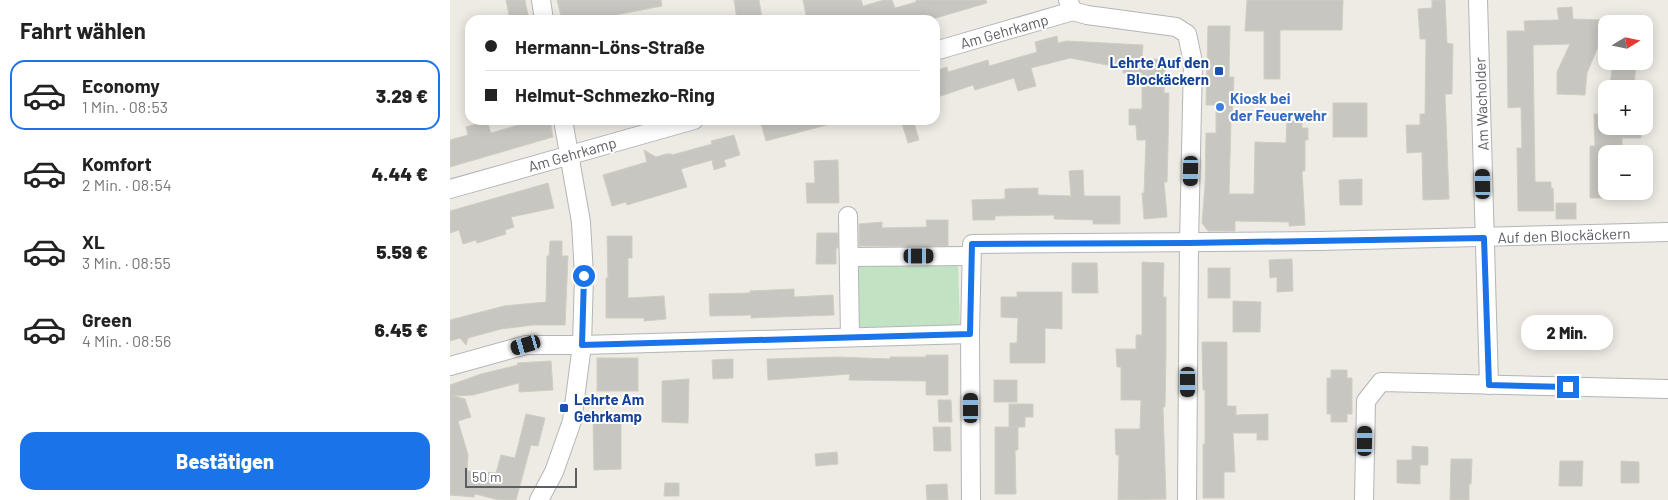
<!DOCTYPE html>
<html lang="de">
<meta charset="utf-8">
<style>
:root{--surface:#fff;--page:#f2f2f2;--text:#222;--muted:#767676;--line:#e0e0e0;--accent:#1a73e8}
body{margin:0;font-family:Barlow,sans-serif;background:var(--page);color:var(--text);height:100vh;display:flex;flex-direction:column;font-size:19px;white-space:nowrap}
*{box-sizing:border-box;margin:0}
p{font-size:16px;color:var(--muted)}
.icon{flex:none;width:28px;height:28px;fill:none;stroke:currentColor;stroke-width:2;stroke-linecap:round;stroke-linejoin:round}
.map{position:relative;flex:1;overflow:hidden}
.sheet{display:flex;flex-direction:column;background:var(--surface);width:450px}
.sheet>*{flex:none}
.hud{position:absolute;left:15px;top:15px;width:475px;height:110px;border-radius:15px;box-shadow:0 2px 12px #0003;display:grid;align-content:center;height:110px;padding:0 20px;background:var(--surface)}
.needle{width:32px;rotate:80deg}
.tools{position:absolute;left:1148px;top:15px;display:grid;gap:10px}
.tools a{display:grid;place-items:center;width:55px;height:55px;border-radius:10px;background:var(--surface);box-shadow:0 2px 12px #0003;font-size:25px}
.scale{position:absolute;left:15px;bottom:12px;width:112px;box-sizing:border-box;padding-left:5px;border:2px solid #5c5e63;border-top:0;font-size:14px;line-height:18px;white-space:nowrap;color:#5c5e63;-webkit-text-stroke:4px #fff;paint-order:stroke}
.end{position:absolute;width:22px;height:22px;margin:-11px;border:6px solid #1a73e8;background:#fff;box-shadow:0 0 0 2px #fff}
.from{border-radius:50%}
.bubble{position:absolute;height:35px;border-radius:15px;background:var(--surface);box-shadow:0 2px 12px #0003;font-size:16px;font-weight:800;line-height:35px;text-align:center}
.car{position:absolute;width:15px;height:30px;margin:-15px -8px;border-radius:6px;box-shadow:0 0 4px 1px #0007;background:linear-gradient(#222 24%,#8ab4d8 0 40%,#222 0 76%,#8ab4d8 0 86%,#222 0)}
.hud b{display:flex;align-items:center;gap:18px;height:48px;font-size:19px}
.hud b+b{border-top:1px solid var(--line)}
.hud i{width:12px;height:12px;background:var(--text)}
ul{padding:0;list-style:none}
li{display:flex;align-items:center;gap:15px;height:70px;margin:0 10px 8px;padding:0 10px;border:2px solid transparent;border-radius:15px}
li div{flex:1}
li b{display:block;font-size:19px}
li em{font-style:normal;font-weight:800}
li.on{border-color:var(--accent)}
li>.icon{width:45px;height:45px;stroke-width:1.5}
h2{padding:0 20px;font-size:22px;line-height:60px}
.primary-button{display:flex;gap:10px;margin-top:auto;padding:10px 20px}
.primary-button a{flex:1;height:58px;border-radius:15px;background:var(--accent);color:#fff;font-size:20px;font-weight:800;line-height:58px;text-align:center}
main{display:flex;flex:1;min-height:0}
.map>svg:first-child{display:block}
.green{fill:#c2e2c4}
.building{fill:#c8c6c0;stroke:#d1cdc2}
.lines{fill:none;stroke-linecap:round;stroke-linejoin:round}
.street-casing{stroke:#b4b5b9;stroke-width:20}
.street{stroke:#fff;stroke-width:18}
.route{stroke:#1a73e8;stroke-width:6}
.transit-dot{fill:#1a4fb4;stroke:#fff;stroke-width:2}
.shop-dot{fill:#3f7fe0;stroke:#fff;stroke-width:2}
.labels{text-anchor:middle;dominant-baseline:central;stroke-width:4;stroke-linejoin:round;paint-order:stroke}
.street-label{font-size:15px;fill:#5c5e63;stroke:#fff}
.transit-label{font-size:15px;font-weight:bold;fill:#164399;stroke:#fff;text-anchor:end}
.shop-label{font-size:15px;font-weight:bold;fill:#366cbe;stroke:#fff;text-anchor:start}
</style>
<main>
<section class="sheet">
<h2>Fahrt wählen</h2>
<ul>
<li class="on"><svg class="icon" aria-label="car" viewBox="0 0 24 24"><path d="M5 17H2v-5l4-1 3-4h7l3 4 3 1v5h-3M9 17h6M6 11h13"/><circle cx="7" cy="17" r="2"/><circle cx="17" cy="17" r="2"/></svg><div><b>Economy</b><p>1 Min. · 08:53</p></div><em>3.29 €</em></li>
<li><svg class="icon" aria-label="car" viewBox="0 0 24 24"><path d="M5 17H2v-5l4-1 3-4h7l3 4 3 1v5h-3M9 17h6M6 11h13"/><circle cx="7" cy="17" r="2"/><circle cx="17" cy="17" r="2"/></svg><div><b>Komfort</b><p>2 Min. · 08:54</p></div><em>4.44 €</em></li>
<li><svg class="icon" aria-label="car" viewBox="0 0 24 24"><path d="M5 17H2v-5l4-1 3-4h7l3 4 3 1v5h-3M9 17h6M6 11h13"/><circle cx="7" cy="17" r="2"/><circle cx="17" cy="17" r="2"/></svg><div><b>XL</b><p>3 Min. · 08:55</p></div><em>5.59 €</em></li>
<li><svg class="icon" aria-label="car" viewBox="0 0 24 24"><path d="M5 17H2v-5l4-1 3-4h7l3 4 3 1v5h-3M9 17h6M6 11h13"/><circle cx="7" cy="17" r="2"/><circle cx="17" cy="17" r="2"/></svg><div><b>Green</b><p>4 Min. · 08:56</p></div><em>6.45 €</em></li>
</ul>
<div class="primary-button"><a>Bestätigen</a></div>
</section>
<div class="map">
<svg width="1218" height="500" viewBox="0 0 1218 500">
<rect width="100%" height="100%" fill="#edebe3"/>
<polygon class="green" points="508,262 510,328 405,330 404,264"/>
<g class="building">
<polygon points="56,0 75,0 79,20 60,20"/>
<polygon points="107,0 211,0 212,6 139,20 112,20"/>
<polygon points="284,0 309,0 312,18 287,20"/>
<polygon points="353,0 411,0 413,6 434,0 442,0 445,8 466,2 466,0 536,0 537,3 479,20 384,20 383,15 357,20"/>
<polygon points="797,0 893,0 892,30 830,30 830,79 814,79 814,31 795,31"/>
<polygon points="982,0 995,0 997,43 1003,44 1002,94 995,94 999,199 973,200 972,152 957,153 956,125 970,125 970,114 975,114 976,39 970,39 968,9 982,8"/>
<polygon points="1122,7 1123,19 1152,20 1153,35 1137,73 1135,95 1107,94 1107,72 1120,44 1083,45 1085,182 1101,182 1101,189 1103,188 1104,211 1068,211 1067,148 1072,148 1071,107 1058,108 1057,31 1075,31 1074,21 1109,20 1107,8"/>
<polygon points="758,26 780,26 779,77 784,77 782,120 781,120 779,194 804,194 805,142 836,143 837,120 852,121 852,128 858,128 858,140 855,140 855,171 852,171 855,225 839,226 839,222 785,221 785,231 758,231 752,223 755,186 756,133 766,133 766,105 756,105"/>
<polygon points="607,36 608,43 617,41 693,45 692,58 715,60 714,93 719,93 718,144 717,182 714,182 717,217 694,219 692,193 694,193 696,140 687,140 686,125 679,125 679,109 692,109 692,73 673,73 673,68 620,58 581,68 586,86 568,91 564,78 525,90 523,85 485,98 485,71 497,67 498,72 538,60 539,66 587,52 585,42"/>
<polygon points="1164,61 1186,61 1184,89 1160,89 1162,68"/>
<rect x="883" y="103" width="34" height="34"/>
<polygon points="1144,114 1156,114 1156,126 1191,126 1191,138 1172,138 1172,154 1156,154 1156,198 1140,198 1140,146 1145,146"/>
<polygon points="75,120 100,120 103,137 0,167 0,140 18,135 16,127 37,121 41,133 72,124"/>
<polygon points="310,120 379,120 380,124 316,141"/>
<polygon points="451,120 463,120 469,140 458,143"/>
<polygon points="284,135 290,155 274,160 276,166 264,170 262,160 231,169 237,187 177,205 176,202 162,206 153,175 197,162 194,150 206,157 216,154 222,154 222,155 262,144 261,141"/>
<polygon points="388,160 389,203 357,203 356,183 365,183 364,161"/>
<polygon points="633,170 634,196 670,196 670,224 643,224 643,220 604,219 604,215 545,216 545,220 523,220 522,200 555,199 555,189 588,188 588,195 621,196 619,171"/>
<polygon points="912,179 912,205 890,205 889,180"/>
<polygon points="98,183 104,208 61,217 64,227 55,230 56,234 27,243 26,240 13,244 9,230 0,233 0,211"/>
<rect x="1106" y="203" width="20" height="16"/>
<polygon points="476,220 498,220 498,246 409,246 409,224 432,222 432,228 477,227"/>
<polygon points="367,233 388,233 388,248 386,248 386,264 366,264"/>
<polygon points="157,236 182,236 182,258 178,258 178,298 214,296 216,319 194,321 194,318 156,318 156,278 158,278"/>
<polygon points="100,241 112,241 112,256 118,256 115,325 83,325 51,329 18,338 16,345 10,338 0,341 0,320 54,306 96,302 97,256 99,256"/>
<polygon points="842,259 843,291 827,292 827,277 820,278 819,260"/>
<polygon points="692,262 714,263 713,297 716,297 716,352 715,407 713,407 716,499 668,500 669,455 666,455 665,429 690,429 691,400 671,400 671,367 667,367 666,349 686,349 686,335 692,335"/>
<polygon points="622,263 647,263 648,293 622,293"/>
<rect x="758" y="268" width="22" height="30"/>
<polygon points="344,289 344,297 383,295 384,315 301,318 301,315 260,316 259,294 300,293 300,291"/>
<polygon points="567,292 612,292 612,329 595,328 595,363 560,363 560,343 567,343 568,318 551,317 551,297 567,297"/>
<polygon points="783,301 811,302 810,332 783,332"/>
<polygon points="752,342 777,342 777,406 786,406 786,415 818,414 818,440 807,440 807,433 783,433 785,472 774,472 774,498 753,498 753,444 755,444 755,390 753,390"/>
<polygon points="476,355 498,355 498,395 476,395 476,381 399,380 400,374 318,380 317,359 388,357 440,359 440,357 476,357"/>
<rect x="147" y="358" width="41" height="33"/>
<polygon points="283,359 283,378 263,379 262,360"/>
<polygon points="101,361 103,390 69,392 69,383 23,395 4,396 15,399 21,417 8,421 18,455 17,471 46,473 51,455 65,458 76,414 95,418 88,446 81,445 66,500 49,500 25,494 24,497 0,495 0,385 31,374 68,365 67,363"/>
<polygon points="881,370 897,370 897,378 902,378 902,414 897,414 897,422 881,422 881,414 877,414 877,378 881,378"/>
<polygon points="239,379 238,423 212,422 212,381"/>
<rect x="544" y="380" width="23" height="22"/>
<polygon points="488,400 501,400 502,422 489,422"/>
<polygon points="559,404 583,404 583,417 575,417 575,427 559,427"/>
<polygon points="171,417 171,469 144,470 143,418"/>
<polygon points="483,427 500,427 501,451 484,451"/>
<polygon points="545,427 568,427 568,450 565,450 566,494 545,494"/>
<polygon points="962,446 978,447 978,465 970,465 970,484 947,483 947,460 962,460"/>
<polygon points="387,452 388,464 366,466 365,454"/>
<polygon points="1001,459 1022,459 1021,484 1019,484 1019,500 1000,500"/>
<polygon points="1110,461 1133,461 1132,486 1109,486"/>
<polygon points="1171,461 1189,462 1189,483 1171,483"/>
<polygon points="215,483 229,483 229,496 214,496"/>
<polygon points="497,484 498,500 477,500 476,485"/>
</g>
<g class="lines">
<defs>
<g id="street">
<polyline points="91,0 94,20"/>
<polyline points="618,0 623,11 637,15 726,27 737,34 743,62 739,243 737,500"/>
<polyline points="1028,0 1039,385"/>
<polyline points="485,51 623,11"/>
<polyline points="0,189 244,120"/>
<polyline points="398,216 400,337"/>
<polyline points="399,257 521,256"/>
<polyline points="0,366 76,345 132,345 520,334"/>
<polyline points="89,500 104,472 122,421 132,345 134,276 131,222 113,120"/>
<polyline points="521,500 520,334 522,244 870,241 1218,232"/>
<polyline points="914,500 916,401 931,382 1218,389"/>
</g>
</defs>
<use href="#street" class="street-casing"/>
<use href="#street" class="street"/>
</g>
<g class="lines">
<polyline class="route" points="134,276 132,345 520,334 522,244 739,243 1034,238 1039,385 1118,387"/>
</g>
<g class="transit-dot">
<rect x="764" y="66" width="10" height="10" rx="2.5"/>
<rect x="109" y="403" width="10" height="10" rx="2.5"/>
</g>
<circle class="shop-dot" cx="770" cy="107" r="5"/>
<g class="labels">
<g class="street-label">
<text transform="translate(554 31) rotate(-16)">Am Gehrkamp</text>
<text transform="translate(1031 104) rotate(-92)">Am Wacholder</text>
<text transform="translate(122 154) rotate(-16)">Am Gehrkamp</text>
<text transform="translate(1114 235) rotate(-2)">Auf den Blockäckern</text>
</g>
<g class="transit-label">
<text x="759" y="62">Lehrte Auf den<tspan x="759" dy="17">Blockäckern</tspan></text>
<text x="124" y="399" text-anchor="start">Lehrte Am<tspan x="124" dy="17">Gehrkamp</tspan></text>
</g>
<g class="shop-label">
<text x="780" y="98">Kiosk bei<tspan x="780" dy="17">der Feuerwehr</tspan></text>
</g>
</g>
</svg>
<div class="tools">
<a><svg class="needle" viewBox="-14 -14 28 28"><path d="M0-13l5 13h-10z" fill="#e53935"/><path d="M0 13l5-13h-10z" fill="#767676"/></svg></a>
<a>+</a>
<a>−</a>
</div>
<div class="scale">50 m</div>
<i class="end from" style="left:134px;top:276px"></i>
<i class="end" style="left:1118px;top:387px"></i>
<div class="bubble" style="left:1071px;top:315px;width:92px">2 Min.</div>
<i class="car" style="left:741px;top:171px;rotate:181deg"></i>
<i class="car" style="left:1033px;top:184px;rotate:359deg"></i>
<i class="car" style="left:469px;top:256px;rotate:90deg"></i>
<i class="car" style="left:76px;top:345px;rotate:254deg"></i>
<i class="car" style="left:738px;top:382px;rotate:180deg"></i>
<i class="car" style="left:521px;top:408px;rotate:0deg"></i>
<i class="car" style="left:915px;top:441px;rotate:1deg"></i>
<div class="hud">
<b><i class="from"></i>Hermann-Löns-Straße</b>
<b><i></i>Helmut-Schmezko-Ring</b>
</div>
</div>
</main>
